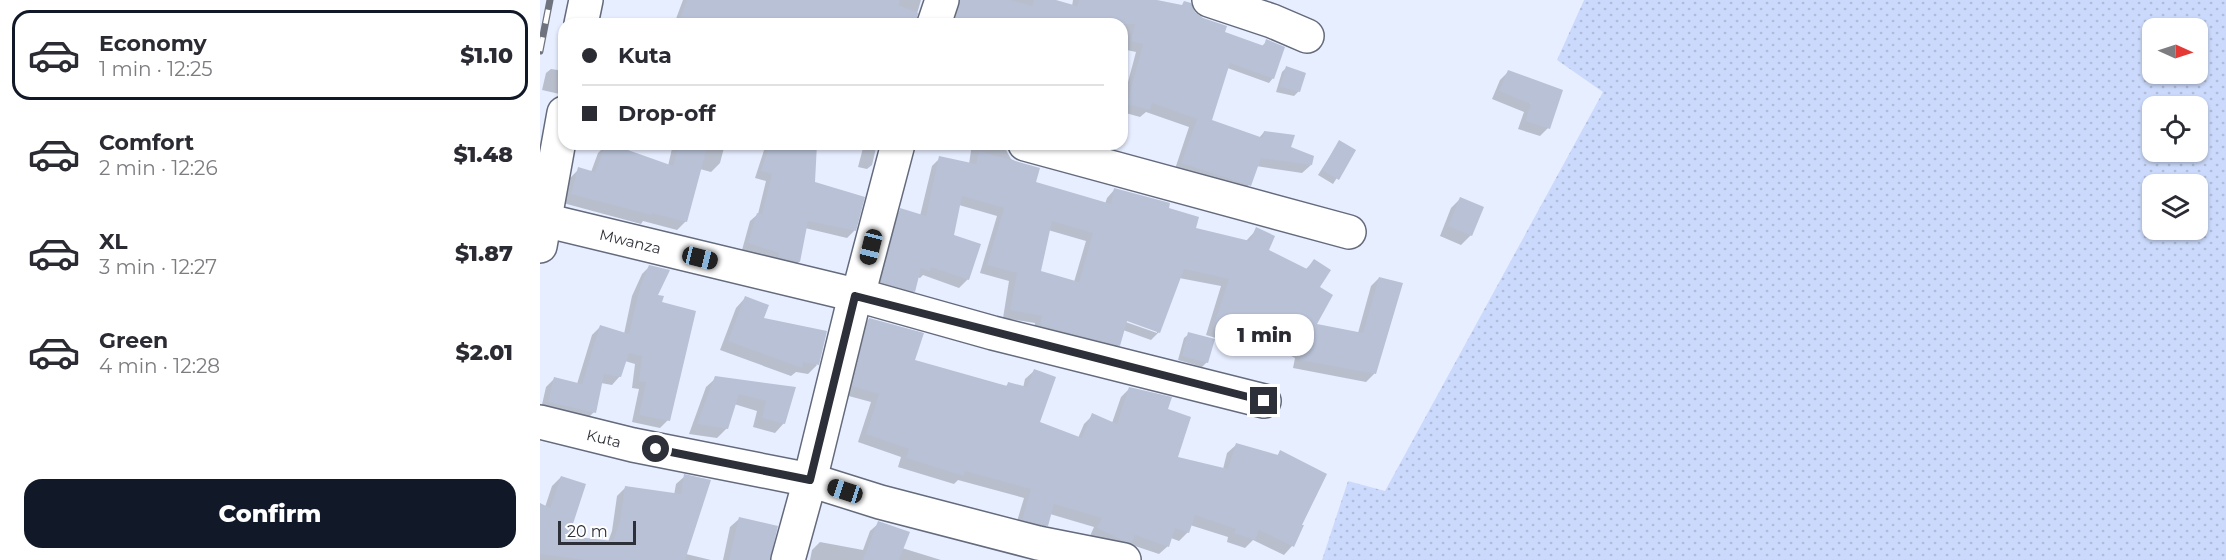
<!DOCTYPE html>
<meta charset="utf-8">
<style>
:root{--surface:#fff;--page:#f7f7f7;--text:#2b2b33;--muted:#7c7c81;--line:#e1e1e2;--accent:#111827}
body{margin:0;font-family:Montserrat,sans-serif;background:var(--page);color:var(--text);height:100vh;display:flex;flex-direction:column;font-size:22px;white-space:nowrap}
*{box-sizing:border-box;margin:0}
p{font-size:20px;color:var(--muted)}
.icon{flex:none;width:33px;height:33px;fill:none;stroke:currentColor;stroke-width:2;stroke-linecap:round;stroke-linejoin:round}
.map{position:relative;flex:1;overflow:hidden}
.panel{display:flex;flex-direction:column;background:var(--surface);width:540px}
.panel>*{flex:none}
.guide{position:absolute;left:18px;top:18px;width:570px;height:132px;border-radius:18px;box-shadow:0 2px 4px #0004;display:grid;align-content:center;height:132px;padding:0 24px;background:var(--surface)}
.needle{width:39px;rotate:93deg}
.controls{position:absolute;left:1602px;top:18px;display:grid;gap:12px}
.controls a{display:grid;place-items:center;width:66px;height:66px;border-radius:12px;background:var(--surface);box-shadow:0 2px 4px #0004;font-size:30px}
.scale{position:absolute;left:18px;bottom:15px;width:78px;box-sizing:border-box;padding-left:6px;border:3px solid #2d3038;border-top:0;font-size:16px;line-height:21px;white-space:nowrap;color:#2d3038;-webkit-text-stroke:4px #fff;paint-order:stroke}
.end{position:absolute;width:27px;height:27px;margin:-14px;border:8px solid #2d3038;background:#fff;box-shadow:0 0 0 3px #fff}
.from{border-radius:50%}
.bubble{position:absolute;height:42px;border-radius:18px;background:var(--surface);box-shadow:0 2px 4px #0004;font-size:20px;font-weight:800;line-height:42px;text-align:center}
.car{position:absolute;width:18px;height:36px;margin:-18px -9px;border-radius:8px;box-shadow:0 0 4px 2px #0007;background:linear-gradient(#222 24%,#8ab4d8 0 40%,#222 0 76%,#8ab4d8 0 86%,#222 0)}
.guide b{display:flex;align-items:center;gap:21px;height:57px;font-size:22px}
.guide b+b{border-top:2px solid var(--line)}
.guide i{width:15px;height:15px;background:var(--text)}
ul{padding:10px 0 0;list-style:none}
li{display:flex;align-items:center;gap:18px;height:90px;margin:0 12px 9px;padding:0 12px;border:3px solid transparent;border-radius:18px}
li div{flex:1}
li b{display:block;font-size:22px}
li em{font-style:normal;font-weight:800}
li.selected{border-color:var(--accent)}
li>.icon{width:54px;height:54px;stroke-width:1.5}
.action{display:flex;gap:12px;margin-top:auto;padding:12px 24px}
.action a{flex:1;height:69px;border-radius:18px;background:var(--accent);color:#fff;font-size:24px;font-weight:800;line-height:69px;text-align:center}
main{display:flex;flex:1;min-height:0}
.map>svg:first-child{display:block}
.grass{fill:url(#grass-dots);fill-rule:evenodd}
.shadow{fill:#0003;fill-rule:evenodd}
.building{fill:#b8c1d6;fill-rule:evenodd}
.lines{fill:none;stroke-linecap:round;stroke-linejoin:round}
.minor-casing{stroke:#626a7c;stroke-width:36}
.minor{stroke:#fff;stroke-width:33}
.rail-casing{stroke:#6f737e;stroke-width:7}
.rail{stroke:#fff;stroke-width:4.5;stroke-dasharray:14;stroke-linecap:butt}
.route{stroke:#2d3038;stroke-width:8}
.labels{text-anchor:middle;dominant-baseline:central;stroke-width:6;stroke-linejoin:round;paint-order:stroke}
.street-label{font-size:15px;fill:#2d3038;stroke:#fff}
</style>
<main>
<section class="panel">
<ul>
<li class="selected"><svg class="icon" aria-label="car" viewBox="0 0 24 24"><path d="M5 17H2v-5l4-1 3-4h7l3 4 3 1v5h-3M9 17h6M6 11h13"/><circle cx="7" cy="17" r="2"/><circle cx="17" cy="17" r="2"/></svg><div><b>Economy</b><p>1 min · 12:25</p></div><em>$1.10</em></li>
<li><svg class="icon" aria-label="car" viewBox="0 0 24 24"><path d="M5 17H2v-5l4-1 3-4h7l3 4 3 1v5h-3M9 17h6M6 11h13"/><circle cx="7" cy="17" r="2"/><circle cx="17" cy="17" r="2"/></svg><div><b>Comfort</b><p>2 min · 12:26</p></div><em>$1.48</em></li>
<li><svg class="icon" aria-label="car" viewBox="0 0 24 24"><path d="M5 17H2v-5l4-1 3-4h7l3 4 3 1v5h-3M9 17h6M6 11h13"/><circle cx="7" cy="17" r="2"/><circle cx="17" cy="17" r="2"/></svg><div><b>XL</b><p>3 min · 12:27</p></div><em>$1.87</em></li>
<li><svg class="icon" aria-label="car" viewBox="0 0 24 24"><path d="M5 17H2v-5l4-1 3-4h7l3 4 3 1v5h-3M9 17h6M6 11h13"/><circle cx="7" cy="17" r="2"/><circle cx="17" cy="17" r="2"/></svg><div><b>Green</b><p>4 min · 12:28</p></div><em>$2.01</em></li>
</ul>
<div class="action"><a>Confirm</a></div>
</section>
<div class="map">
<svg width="1686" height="560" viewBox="0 0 1686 560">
<defs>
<pattern id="grass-dots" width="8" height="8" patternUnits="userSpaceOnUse" patternTransform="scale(1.5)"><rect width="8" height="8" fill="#cbdafc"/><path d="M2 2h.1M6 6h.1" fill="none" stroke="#afbbd9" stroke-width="1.8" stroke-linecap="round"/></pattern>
</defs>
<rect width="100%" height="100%" fill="#e7eeff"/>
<path class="grass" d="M1044 0H1686V560H782L808 481 845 491 1063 92 1017 60ZM1612 28H1658V74H1612ZM1612 106H1658V152H1612ZM1612 184H1658V230H1612Z"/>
<g class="shadow">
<polygon points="143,0 309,0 301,24 134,24"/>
<polygon points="330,0 381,0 374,24 325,24"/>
<polygon points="415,0 511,0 532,6 533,0 610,0 670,121 719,138 724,132 771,165 762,173 716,166 709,185 701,193 634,172 649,127 606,112 600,117 582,112 582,81 588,82 596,52 582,49 582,24 408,24"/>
<polygon points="727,41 733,78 729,83 671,62 721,47"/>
<polygon points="746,68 759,91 754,96 736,92 742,72"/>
<polygon points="11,69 24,71 24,95 2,90 6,73"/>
<polygon points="968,72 1008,128 1000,136 978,129 984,112 952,99 960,80"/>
<polygon points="799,142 814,151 793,184 778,175"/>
<polygon points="67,144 128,166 133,144 185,144 180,163 171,172 160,169 146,221 137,230 103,221 101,224 23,203 30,178 39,169 51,172 58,153"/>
<polygon points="226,144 275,144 273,183 323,198 314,231 307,238 265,228 259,262 252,269 233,259 202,250 210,221 218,214 226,181 215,178"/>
<polygon points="312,144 337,144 332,165 327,169 318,167 323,148"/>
<path d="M432 144H466V150L471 159 479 163 495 183 565 204 567 198 575 189 627 210 654 229 706 241 717 229 727 251 765 270 774 261 778 288 774 325 818 333 831 286 839 278 834 374 826 382 753 368 755 358 711 335 702 346 666 335 681 286 639 278 619 332 611 340 583 330 579 345 570 353 493 333 495 323 463 318 469 281 440 273 457 216 419 205 412 236 428 279 419 288 383 275 380 278 377 277 374 291 366 299 334 290 353 218 361 210 380 216 392 166 400 158 429 164ZM508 230 546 241 534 282 499 272ZM581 317 617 330V333L580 320Z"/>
<polygon points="920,199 931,235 921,245 900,236 911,208"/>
<polygon points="110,266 116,296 120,303 128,420 120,428 92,422 99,389 92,388 95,364 85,361 80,376 72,385 61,383 54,412 46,420 1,409 6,387 14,379 37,384 52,335 60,327 84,334 92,296 102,274"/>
<polygon points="205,298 222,319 277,365 268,374 256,372 251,376 180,350 196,308"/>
<polygon points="329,319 373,361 465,387 468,384 483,388 485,379 494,371 498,423 538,438 544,424 553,415 572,423 581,397 590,388 626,410 636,458 683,469 687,453 696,445 737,456 740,452 760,525 752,546 744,555 713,540 705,548 687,542 688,537 650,525 648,532 639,541 631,538 628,546 619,554 589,544 581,551 550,536 554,527 510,514 507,525 498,534 475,528 484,498 418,480 414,484 358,467 361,457 318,442 331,402 305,395 321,328"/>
<polygon points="649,334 667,362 662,367 638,360 644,338"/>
<polygon points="176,378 254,388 244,423 235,433 213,427 217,411 194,404 187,428 177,438 149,434 166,387"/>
<polygon points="145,476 146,554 171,560 0,560 0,507 5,507 12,486 21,477 27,537 68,542 72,531 77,496 85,488 134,495 136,484"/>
<polygon points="199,519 229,560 183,560 190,527"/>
<polygon points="339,523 362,548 401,560 270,560 272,550 280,542 323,550 330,531"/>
</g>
<g class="building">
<polygon points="147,0 360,0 358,5 378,13 376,24 138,24"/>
<polygon points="420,0 471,0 492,6 494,0 516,0 537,6 539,0 617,0 642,5 644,1 651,3 655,12 663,18 687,26 685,32 724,46 726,39 745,47 734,79 690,63 672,120 723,138 724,131 755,135 751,147 774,156 772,165 721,158 711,186 641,163 657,119 612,103 610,110 587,104 603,44 591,41 595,24 414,24"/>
<polygon points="746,66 766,73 760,92 740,87"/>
<polygon points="968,70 1023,90 1010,129 985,121 991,104 959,91"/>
<polygon points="799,140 816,150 799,180 782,170"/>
<polygon points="66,144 71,144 133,166 139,144 168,144 147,222 112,213 111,215 31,194 38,167 55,172"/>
<polygon points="230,144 277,144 275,182 325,197 316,231 268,221 260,262 239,257 239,253 208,243 217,213 222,214 232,174 221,171"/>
<path d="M439 151 500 168 496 182 571 204 574 188 630 203 629 208 659 217 656 228 710 241 716 227 735 236 729 250 767 269 774 259 791 270 780 287 793 295 777 324 823 333 839 277 863 283 836 374 760 360 762 350 715 326 711 338 673 327 689 279 644 269 620 333 587 321 580 346 500 325 502 316 470 310 477 273 447 265 464 208 422 196 414 235 441 244 429 280 391 267 390 271 381 268 375 292 341 282 360 208 386 216 399 156 436 164ZM512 221 553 233 539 282 501 271Z"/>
<polygon points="920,197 944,207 932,236 908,226"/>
<polygon points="109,265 130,270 118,295 124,296 122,302 156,311 130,421 99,415 106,382 99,381 102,356 89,353 81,377 64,374 56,413 8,402 14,377 42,384 60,325 89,334 100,287"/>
<polygon points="205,296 229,305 224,318 287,331 279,365 263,362 262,368 188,341"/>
<polygon points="329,318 384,333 375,360 467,386 468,382 487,387 494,369 516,377 500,422 542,438 552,413 577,424 589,387 632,397 628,409 651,417 638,457 688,469 696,443 738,455 740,450 787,474 762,525 764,525 754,547 719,530 715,540 694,533 696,529 655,515 649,533 635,528 629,547 595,535 591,543 584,541 557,528 562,518 514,504 508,526 482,520 491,489 425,471 424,476 366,458 369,449 326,434 339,394 312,386"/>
<polygon points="648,332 675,339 668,363 642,356"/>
<polygon points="175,376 256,387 245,424 222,418 226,401 199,394 188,429 157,424"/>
<polygon points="144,474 171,480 145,560 45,560 0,554 0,503 10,508 21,476 46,484 29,536 73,541 80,521 85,486 141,494"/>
<polygon points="199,517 238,526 230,560 189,560"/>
<polygon points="338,521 370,532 359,560 323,560"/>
</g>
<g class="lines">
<defs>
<g id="minor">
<polyline points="669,0 732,21 767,36"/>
<polyline points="41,24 46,0"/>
<polyline points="394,24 402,0"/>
<polyline points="485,144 809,232"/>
<path id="s1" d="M0 219 332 299 453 333 724 401"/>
<polyline points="0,246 24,113"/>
<path id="s2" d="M0 422 93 445 270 480 340 502 498 543 584 560"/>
<polyline points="248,560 270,480 315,296 320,288 358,144"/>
</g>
</defs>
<use href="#minor" class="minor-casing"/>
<use href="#minor" class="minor"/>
<defs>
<polyline id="rail" points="0,51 10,0"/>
</defs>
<use href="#rail" class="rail-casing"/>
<use href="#rail" class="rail"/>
</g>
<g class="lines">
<polyline class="route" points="116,449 270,480 315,296 724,401"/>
</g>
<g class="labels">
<g class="street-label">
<text stroke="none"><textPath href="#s1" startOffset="93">Mwanza</textPath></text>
<text stroke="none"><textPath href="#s2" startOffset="66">Kuta</textPath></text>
</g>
</g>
</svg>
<div class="controls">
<a><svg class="needle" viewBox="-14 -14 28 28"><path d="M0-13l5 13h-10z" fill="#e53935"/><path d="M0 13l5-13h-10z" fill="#7c7c81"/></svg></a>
<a><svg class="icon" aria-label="locate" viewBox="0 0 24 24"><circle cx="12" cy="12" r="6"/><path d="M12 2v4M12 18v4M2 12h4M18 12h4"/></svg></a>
<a><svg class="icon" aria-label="layers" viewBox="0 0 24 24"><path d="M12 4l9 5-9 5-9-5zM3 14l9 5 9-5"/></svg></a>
</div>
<div class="scale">20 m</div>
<i class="end from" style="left:116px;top:449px"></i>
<i class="end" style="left:724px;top:401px"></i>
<div class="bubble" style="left:675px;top:314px;width:99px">1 min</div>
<i class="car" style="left:331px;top:247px;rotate:194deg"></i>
<i class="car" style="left:160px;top:258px;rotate:104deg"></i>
<i class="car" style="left:305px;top:491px;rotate:288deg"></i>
<div class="guide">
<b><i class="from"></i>Kuta</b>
<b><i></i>Drop-off</b>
</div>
</div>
</main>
